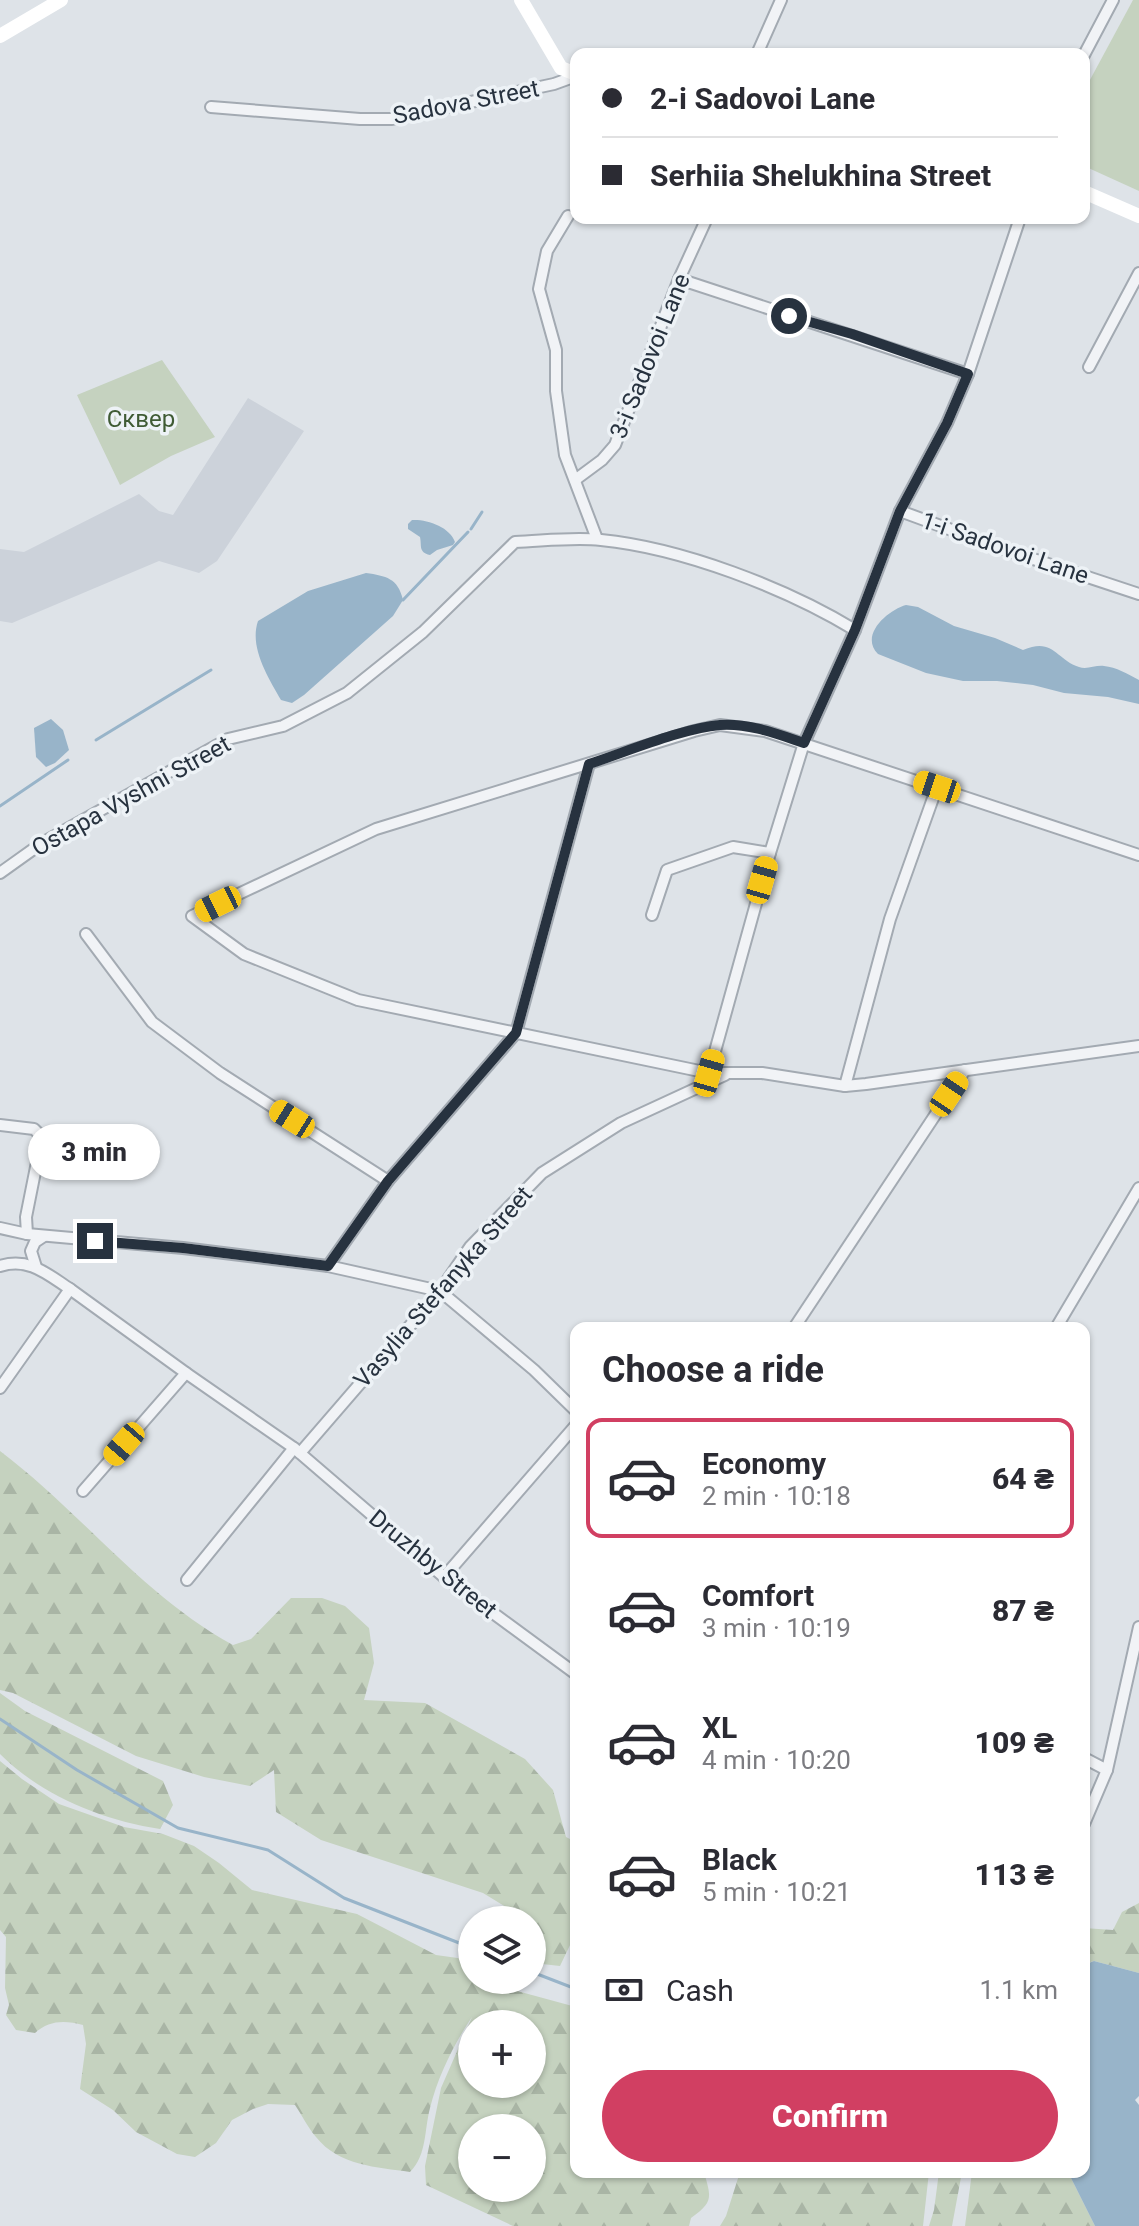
<!DOCTYPE html>
<meta charset="utf-8">
<style>
:root{--surface:#fff;--page:#f7f7f7;--text:#2b2b33;--muted:#7c7c81;--line:#e1e1e2;--accent:#d13f62}
body{margin:0;font-family:Roboto,sans-serif;background:var(--page);color:var(--text);height:100vh;display:flex;flex-direction:column;font-size:30px;white-space:nowrap}
*{box-sizing:border-box;margin:0}
p{font-size:26px;color:var(--muted)}
.icon{flex:none;width:44px;height:44px;fill:none;stroke:currentColor;stroke-width:2;stroke-linecap:round;stroke-linejoin:round}
.map{position:relative;flex:1;overflow:hidden}
.side{position:absolute;left:570px;top:1322px;width:520px;height:856px;display:flex;flex-direction:column;background:var(--surface);border-radius:16px;box-shadow:0 2px 6px #0004}
.side>*{flex:none}
.guide{position:absolute;left:570px;top:48px;width:520px;height:176px;border-radius:16px;box-shadow:0 2px 6px #0004;display:grid;align-content:center;height:176px;padding:0 32px;background:var(--surface)}
.buttons{position:absolute;left:458px;top:1906px;display:grid;gap:16px}
.buttons a{display:grid;place-items:center;width:88px;height:88px;border-radius:50%;background:var(--surface);box-shadow:0 2px 6px #0004;font-size:40px}
.end{position:absolute;width:36px;height:36px;margin:-18px;border:10px solid #27323f;background:#fff;box-shadow:0 0 0 4px #fff}
.from{border-radius:50%}
.bubble{position:absolute;height:56px;border-radius:28px;background:var(--surface);box-shadow:0 2px 6px #0004;font-size:26px;font-weight:800;line-height:56px;text-align:center}
.car{position:absolute;width:24px;height:48px;margin:-24px -12px;border-radius:10px;box-shadow:0 0 6px 2px #0007;background:linear-gradient(#f5c518 24%,#345 0 40%,#f5c518 0 76%,#345 0 86%,#f5c518 0)}
.guide b{display:flex;align-items:center;gap:28px;height:76px;font-size:30px}
.guide b+b{border-top:2px solid var(--line)}
.guide i{width:20px;height:20px;background:var(--text)}
ul{padding:0;list-style:none}
li{display:flex;align-items:center;gap:24px;height:120px;margin:0 16px 12px;padding:0 16px;border:4px solid transparent;border-radius:16px}
li div{flex:1}
li b{display:block;font-size:30px}
li em{font-style:normal;font-weight:800}
li.current{border-color:var(--accent)}
li>.icon{width:72px;height:72px;stroke-width:1.5}
h2{padding:0 32px;font-size:36px;line-height:96px}
.pay{display:flex;align-items:center;gap:20px;height:88px;padding:0 32px;font-size:30px}
.pay p{margin-inline-start:auto}
.action{display:flex;gap:16px;margin-top:auto;padding:16px 32px}
.action a{flex:1;height:92px;border-radius:48px;background:var(--accent);color:#fff;font-size:32px;font-weight:800;line-height:92px;text-align:center}
.map>svg:first-child{display:block}
.built{fill:#ccd2da}
.forest{fill:url(#forest-firs);fill-rule:evenodd}
.park{fill:#c5d2bf}
.water{fill:#98b4c9}
.lines{fill:none;stroke-linecap:round;stroke-linejoin:round}
.stream{stroke:#98b4c9;stroke-width:3}
.minor-casing{stroke:#a3aab2;stroke-width:14}
.minor{stroke:#f1f3f6;stroke-width:10}
.secondary{stroke:#fff;stroke-width:14}
.route{stroke:#27323f;stroke-width:10}
.labels{text-anchor:middle;dominant-baseline:central;stroke-width:7;stroke-linejoin:round;paint-order:stroke}
.street-label{font-size:24px;fill:#27323f;stroke:#edf2f6}
.park-label{font-size:24px;fill:#3f5b34;stroke:#edf2f6}
</style>
<div class="map">
<svg width="1139" height="2226" viewBox="0 0 1139 2226">
<defs>
<pattern id="forest-firs" width="22" height="20" patternUnits="userSpaceOnUse" patternTransform="scale(2)"><rect width="22" height="20" fill="#c5d2bf"/><path d="M5 1l3.5 6h-7zM16 11l3.5 6h-7z" fill="#a9b5a5"/></pattern>
</defs>
<rect width="100%" height="100%" fill="#dee3e8"/>
<polygon class="built" points="248,398 304,431 217,561 199,573 159,561 12,623 0,621 0,549 24,552 139,494 159,511 173,515"/>
<g class="forest">
<path d="M0 1451C81 1512 143 1596 233 1645L251 1639 291 1598H322L345 1606 369 1628 374 1663 364 1700 425 1703 525 1759 553 1790 566 1837 576 1842V1942L571 1943 560 1966 542 1964 541 1943 532 1920H527L483 1893 321 1840 276 1812 274 1770 250 1786 204 1777 136 1756 13 1693 0 1690Z"/>
<path d="M0 1693 25 1711 163 1781 173 1805 160 1829C102 1820 42 1796 0 1754Z"/>
<path d="M0 1761 22 1779 59 1804 124 1827 163 1834 194 1846 219 1863 252 1890 357 1914 436 1955 472 1960V1980H490L491 1984 576 2007V2172H704C711 2197 714 2202 691 2218L689 2226H513L426 2185 425 2166 441 2088 472 2017C454 2044 438 2076 430 2108 424 2131 427 2155 410 2172 377 2167 339 2166 316 2137 308 2128 302 2115 295 2105L268 2104 253 2109 232 2120 216 2143 195 2157 177 2154 136 2132 113 2110 80 2089 86 2044 83 2025C65 2020 49 2020 35 2033L16 2030 6 2015 9 2005 5 1988 6 1937 0 1930ZM532 2024V2084H472V2024ZM532 2128V2188H472V2128Z"/>
<polygon points="1139,1903 1139,1973 1094,1961 1084,1964 1084,1928 1113,1930 1122,1912"/>
<polygon points="740,2172 929,2172 923,2226 720,2226 726,2216"/>
<polygon points="939,2172 962,2172 952,2226 929,2226 934,2210"/>
<polygon points="972,2172 1068,2172 1095,2226 965,2226"/>
</g>
<g class="park">
<polygon points="1133,0 1139,0 1139,191 1084,166 1084,91"/>
<polygon points="162,360 215,437 171,456 120,485 77,395"/>
</g>
<g class="water">
<path d="M412 520C427 519 450 527 455 542L453 545 437 550 430 555C418 552 422 546 420 537L408 529V524Z"/>
<path d="M366 573C386 576 398 578 403 600L393 616 304 695 292 703 281 700C268 677 249 647 258 621L308 591Z"/>
<path d="M906 605 918 607 954 626 995 638 1023 650C1054 637 1056 660 1079 667 1087 670 1095 665 1104 666 1116 667 1128 674 1139 680V704L1108 697 1064 693 1033 685 997 681H963L926 673 878 654C859 635 888 610 906 605Z"/>
<polygon points="51,719 63,730 69,750 55,763 46,767 36,757 34,728"/>
<polygon points="1094,1961 1139,1973 1139,2096 1135,2100 1139,2105 1139,2226 1095,2226 1068,2172 1084,2172 1084,1965"/>
</g>
<g class="lines">
<g class="stream">
<polyline points="471,529 482,512"/>
<polyline points="403,600 468,532"/>
<polyline points="96,740 211,670"/>
<polyline points="0,806 68,760"/>
<polyline points="0,1719 77,1770 178,1828 268,1850 344,1898 472,1948"/>
<polyline points="532,1972 576,1989"/>
</g>
<defs>
<g id="minor">
<polyline points="757,54 781,0"/>
<polyline points="1084,55 1113,0"/>
<polyline points="211,107 360,119 392,119 554,84 576,76"/>
<polyline points="568,216 547,251 539,289 556,350 556,391 565,455 597,539"/>
<polyline points="679,279 968,374"/>
<polyline points="1089,367 1139,273"/>
<polyline points="575,480 602,460 615,445 679,279 707,218"/>
<polyline points="900,511 1006,550 1139,594"/>
<polyline points="1139,855 765,731 720,725 694,731 376,829 192,916 244,954 358,1000 709,1073 762,1073 845,1086 866,1084 1139,1046"/>
<path d="M0 873 42 843 228 739 283 726 347 693 423 632 515 542C543 541 573 537 601 540 682 548 786 588 855 630"/>
<polyline points="652,915 667,870 733,847 770,853"/>
<polyline points="86,934 152,1022 220,1073 388,1181"/>
<polyline points="709,1073 770,853 804,743 855,630 900,511 947,423 968,374 1020,218"/>
<polyline points="845,1086 890,919 937,787"/>
<polyline points="0,1125 34,1129 42,1137 26,1217 27,1234"/>
<polyline points="0,1228 27,1234 183,1248 328,1266 440,1291 534,1370 576,1411"/>
<path d="M0 1266C29 1257 47 1274 70 1289L0 1388"/>
<polyline points="328,1266 388,1181 516,1033 589,764"/>
<polyline points="36,1267 31,1251 35,1242 44,1236"/>
<polyline points="70,1289 186,1373 83,1491"/>
<polyline points="794,1328 965,1070"/>
<polyline points="1056,1328 1139,1188"/>
<polyline points="186,1373 294,1448 187,1580"/>
<polyline points="294,1448 444,1577 576,1674"/>
<polyline points="300,1453 440,1291 470,1247 542,1173 621,1123 725,1075"/>
<polyline points="444,1577 576,1425"/>
<polyline points="1084,1758 1107,1770"/>
<polyline points="1084,1824 1107,1770 1139,1627"/>
</g>
</defs>
<use href="#minor" class="minor-casing"/>
<use href="#minor" class="minor"/>
<g class="secondary">
<polyline points="521,0 561,68 576,74"/>
<polyline points="0,36 61,0"/>
<polyline points="1084,192 1139,216"/>
</g>
</g>
<g class="lines">
<path class="route" d="M95 1241 183 1248 328 1266 388 1181 516 1033 589 764C626 752 683 728 720 725 749 723 777 734 804 743L855 630 900 511 947 423 968 374 852 334 789 316"/>
</g>
<g class="labels">
<g class="street-label">
<text transform="translate(466 102) rotate(-11)">Sadova Street</text>
<text transform="translate(650 356) rotate(-68)">3-i Sadovoi Lane</text>
<text transform="translate(1005 548) rotate(19)">1-i Sadovoi Lane</text>
<text transform="translate(131 796) rotate(-29)">Ostapa Vyshni Street</text>
<text transform="translate(443 1287) rotate(-49)">Vasylia Stefanyka Street</text>
<text transform="translate(433 1564) rotate(39)">Druzhby Street</text>
</g>
<g class="park-label">
<text x="141" y="419">Сквер</text>
</g>
</g>
</svg>
<div class="buttons">
<a><svg class="icon" aria-label="layers" viewBox="0 0 24 24"><path d="M12 4l9 5-9 5-9-5zM3 14l9 5 9-5"/></svg></a>
<a>+</a>
<a>−</a>
</div>
<i class="end from" style="left:789px;top:316px"></i>
<i class="end" style="left:95px;top:1241px"></i>
<div class="bubble" style="left:28px;top:1124px;width:132px">3 min</div>
<i class="car" style="left:937px;top:787px;rotate:288deg"></i>
<i class="car" style="left:762px;top:880px;rotate:16deg"></i>
<i class="car" style="left:218px;top:904px;rotate:244deg"></i>
<i class="car" style="left:709px;top:1073px;rotate:16deg"></i>
<i class="car" style="left:949px;top:1094px;rotate:34deg"></i>
<i class="car" style="left:292px;top:1119px;rotate:302deg"></i>
<i class="car" style="left:124px;top:1444px;rotate:221deg"></i>
<div class="guide">
<b><i class="from"></i>2-i Sadovoi Lane</b>
<b><i></i>Serhiia Shelukhina Street</b>
</div>
<section class="side">
<h2>Choose a ride</h2>
<ul>
<li class="current"><svg class="icon" aria-label="car" viewBox="0 0 24 24"><path d="M5 17H2v-5l4-1 3-4h7l3 4 3 1v5h-3M9 17h6M6 11h13"/><circle cx="7" cy="17" r="2"/><circle cx="17" cy="17" r="2"/></svg><div><b>Economy</b><p>2 min · 10:18</p></div><em>64 ₴</em></li>
<li><svg class="icon" aria-label="car" viewBox="0 0 24 24"><path d="M5 17H2v-5l4-1 3-4h7l3 4 3 1v5h-3M9 17h6M6 11h13"/><circle cx="7" cy="17" r="2"/><circle cx="17" cy="17" r="2"/></svg><div><b>Comfort</b><p>3 min · 10:19</p></div><em>87 ₴</em></li>
<li><svg class="icon" aria-label="car" viewBox="0 0 24 24"><path d="M5 17H2v-5l4-1 3-4h7l3 4 3 1v5h-3M9 17h6M6 11h13"/><circle cx="7" cy="17" r="2"/><circle cx="17" cy="17" r="2"/></svg><div><b>XL</b><p>4 min · 10:20</p></div><em>109 ₴</em></li>
<li><svg class="icon" aria-label="car" viewBox="0 0 24 24"><path d="M5 17H2v-5l4-1 3-4h7l3 4 3 1v5h-3M9 17h6M6 11h13"/><circle cx="7" cy="17" r="2"/><circle cx="17" cy="17" r="2"/></svg><div><b>Black</b><p>5 min · 10:21</p></div><em>113 ₴</em></li>
</ul>
<div class="pay"><svg class="icon" aria-label="cash" viewBox="0 0 24 24"><path d="M3 7h18v10H3z"/><circle cx="12" cy="12" r="2"/></svg>Cash<p>1.1 km</p></div>
<div class="action"><a>Confirm</a></div>
</section>
</div>
